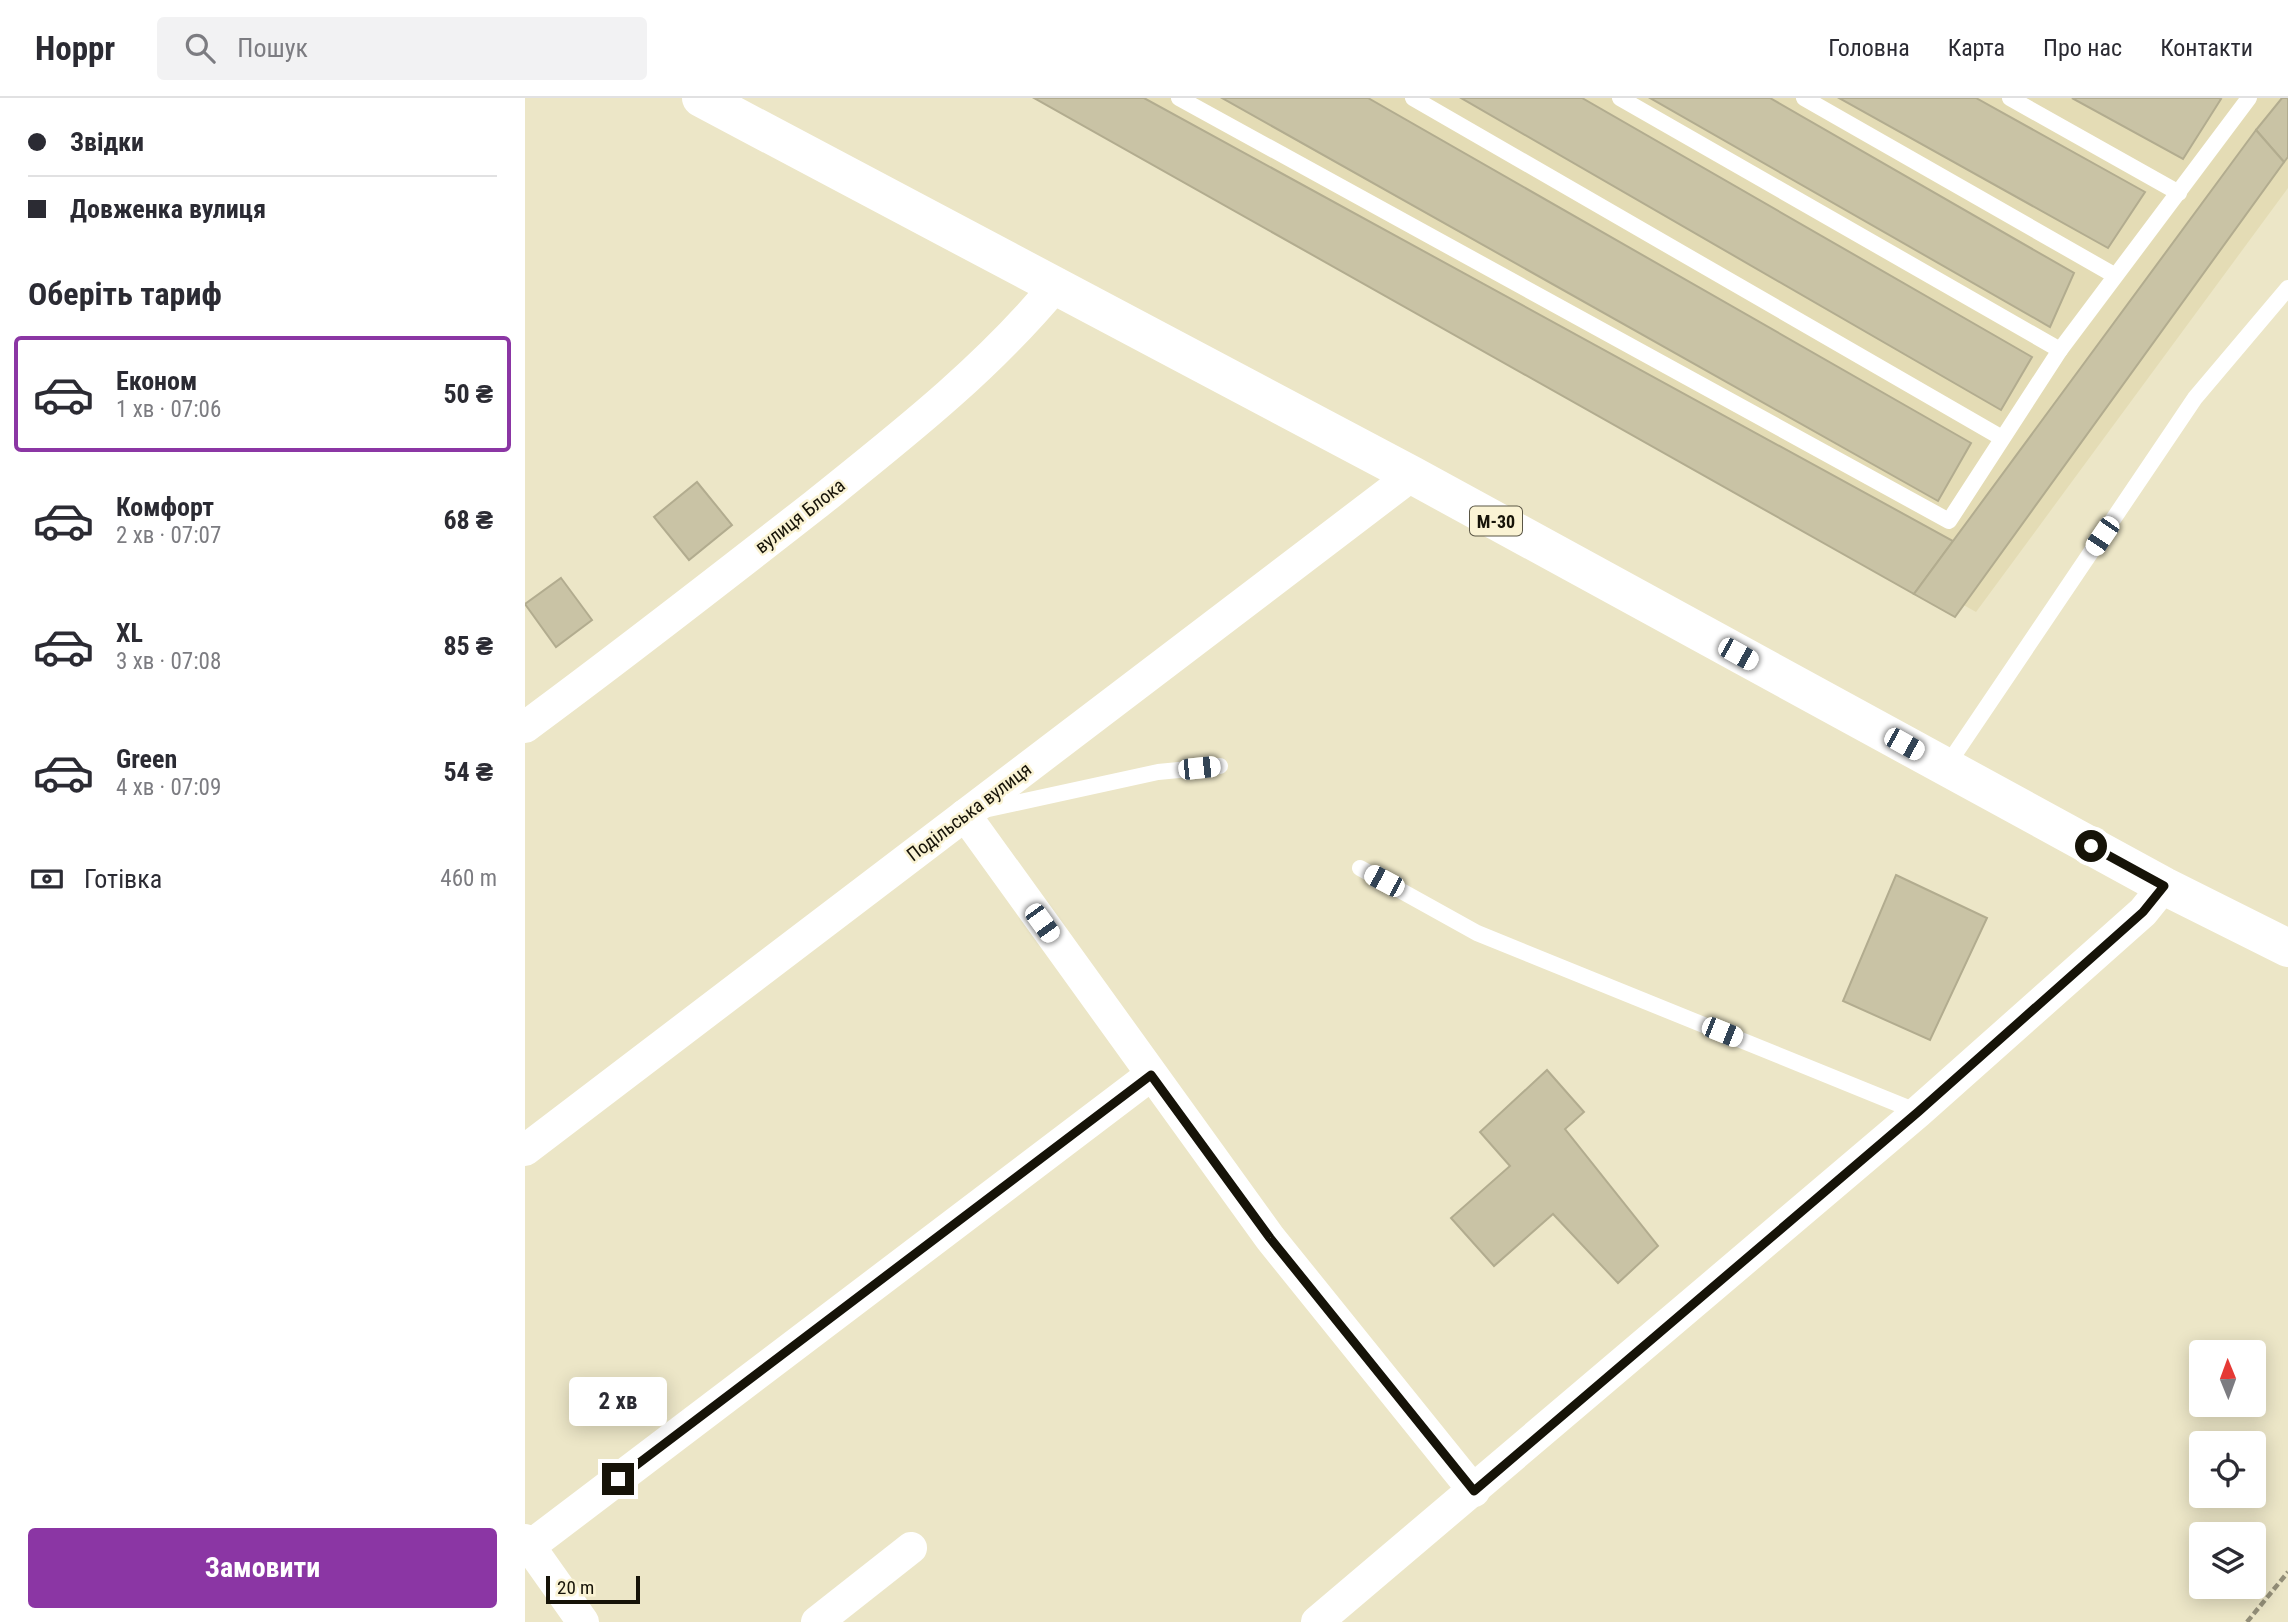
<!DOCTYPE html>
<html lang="uk">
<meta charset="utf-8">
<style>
:root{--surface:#fff;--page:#f2f2f3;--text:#2b2b33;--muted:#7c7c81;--line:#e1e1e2;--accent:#8b36a4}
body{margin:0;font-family:"Roboto Condensed",sans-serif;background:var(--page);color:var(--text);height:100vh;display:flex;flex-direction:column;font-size:26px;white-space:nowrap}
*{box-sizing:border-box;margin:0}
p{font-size:23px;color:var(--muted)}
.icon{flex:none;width:38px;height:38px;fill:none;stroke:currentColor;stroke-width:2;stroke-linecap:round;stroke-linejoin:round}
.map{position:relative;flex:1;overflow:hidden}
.details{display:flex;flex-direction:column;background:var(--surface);width:525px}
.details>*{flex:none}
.top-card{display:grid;align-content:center;height:154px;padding:0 28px;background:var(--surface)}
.needle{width:46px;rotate:359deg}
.controls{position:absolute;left:1664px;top:1242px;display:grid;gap:14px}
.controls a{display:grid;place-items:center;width:77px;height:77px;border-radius:7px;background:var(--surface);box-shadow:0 4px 18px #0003;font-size:35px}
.scale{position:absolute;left:21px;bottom:18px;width:94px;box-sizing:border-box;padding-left:7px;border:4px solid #161308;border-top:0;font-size:19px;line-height:24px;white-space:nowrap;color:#161308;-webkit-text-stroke:5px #faf3d4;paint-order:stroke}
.end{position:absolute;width:32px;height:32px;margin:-16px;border:9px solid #161308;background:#fff;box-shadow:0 0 0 4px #fff}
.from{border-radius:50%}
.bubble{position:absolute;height:49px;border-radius:7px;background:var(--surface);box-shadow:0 4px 18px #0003;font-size:23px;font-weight:700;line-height:49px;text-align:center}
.car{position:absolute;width:21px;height:42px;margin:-21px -10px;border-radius:9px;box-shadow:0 0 5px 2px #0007;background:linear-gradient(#fff 24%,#345 0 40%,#fff 0 76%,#345 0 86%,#fff 0)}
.top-card b{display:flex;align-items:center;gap:24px;height:66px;font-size:26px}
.top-card b+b{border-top:2px solid var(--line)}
.top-card i{width:18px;height:18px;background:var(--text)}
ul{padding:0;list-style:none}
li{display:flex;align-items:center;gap:21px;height:116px;margin:0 14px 10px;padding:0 14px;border:4px solid transparent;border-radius:7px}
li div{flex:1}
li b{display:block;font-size:26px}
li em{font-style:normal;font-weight:700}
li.selected{border-color:var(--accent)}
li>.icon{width:63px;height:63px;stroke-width:1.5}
h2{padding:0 28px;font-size:32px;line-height:84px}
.pay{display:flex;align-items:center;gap:18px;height:77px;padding:0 28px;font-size:26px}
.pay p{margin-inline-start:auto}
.primary-button{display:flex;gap:14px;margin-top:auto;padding:14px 28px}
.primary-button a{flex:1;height:80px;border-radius:7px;background:var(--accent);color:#fff;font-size:28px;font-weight:700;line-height:80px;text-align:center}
header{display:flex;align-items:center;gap:42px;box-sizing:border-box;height:98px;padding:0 35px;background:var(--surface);border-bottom:2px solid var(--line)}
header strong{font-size:33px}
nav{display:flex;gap:38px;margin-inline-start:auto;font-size:24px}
.search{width:490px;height:63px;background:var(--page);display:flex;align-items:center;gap:18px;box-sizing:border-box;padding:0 24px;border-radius:7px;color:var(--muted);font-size:26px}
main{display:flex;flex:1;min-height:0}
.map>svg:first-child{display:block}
.built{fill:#e4dcb5}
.building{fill:#c9c3a5;stroke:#b2ac8f;stroke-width:2}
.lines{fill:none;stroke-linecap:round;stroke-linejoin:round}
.path{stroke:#948f79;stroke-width:4.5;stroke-dasharray:7 3.5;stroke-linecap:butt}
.lane{stroke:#fff;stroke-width:16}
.street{stroke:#fff;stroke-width:32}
.highway{stroke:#fff;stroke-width:38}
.route{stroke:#161308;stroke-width:9}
.labels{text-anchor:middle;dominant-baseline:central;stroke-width:5;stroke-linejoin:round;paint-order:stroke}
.shield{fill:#faf3d4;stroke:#5a5645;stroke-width:2}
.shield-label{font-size:18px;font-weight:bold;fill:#161308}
.street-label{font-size:19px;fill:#161308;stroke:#faf3d4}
</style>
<header>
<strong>Hoppr</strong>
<div class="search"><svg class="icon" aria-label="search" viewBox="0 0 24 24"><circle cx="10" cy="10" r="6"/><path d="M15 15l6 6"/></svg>Пошук</div>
<nav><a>Головна</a><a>Карта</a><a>Про нас</a><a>Контакти</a></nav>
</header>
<main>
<section class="details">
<div class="top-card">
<b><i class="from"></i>Звідки</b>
<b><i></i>Довженка вулиця</b>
</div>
<h2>Оберіть тариф</h2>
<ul>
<li class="selected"><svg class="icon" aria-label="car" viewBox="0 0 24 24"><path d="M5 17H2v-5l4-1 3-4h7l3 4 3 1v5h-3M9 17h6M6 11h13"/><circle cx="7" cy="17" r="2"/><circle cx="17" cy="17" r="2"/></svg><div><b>Економ</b><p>1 хв · 07:06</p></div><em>50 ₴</em></li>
<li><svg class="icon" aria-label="car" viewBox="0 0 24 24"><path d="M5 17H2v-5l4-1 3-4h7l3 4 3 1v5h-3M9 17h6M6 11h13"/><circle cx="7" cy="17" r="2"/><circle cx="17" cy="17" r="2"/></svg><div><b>Комфорт</b><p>2 хв · 07:07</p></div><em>68 ₴</em></li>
<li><svg class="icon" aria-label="car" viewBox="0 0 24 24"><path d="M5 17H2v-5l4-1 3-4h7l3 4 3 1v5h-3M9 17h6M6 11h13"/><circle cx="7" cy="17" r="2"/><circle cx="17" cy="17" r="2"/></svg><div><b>XL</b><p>3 хв · 07:08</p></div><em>85 ₴</em></li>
<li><svg class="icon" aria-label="car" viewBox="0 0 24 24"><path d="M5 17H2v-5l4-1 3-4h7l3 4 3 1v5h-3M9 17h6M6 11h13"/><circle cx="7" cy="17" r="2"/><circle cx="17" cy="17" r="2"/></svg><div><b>Green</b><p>4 хв · 07:09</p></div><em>54 ₴</em></li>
</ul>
<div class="pay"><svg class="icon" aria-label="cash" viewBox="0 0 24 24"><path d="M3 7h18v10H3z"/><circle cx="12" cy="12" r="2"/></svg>Готівка<p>460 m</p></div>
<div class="primary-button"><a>Замовити</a></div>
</section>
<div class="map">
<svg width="1763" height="1524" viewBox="0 0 1763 1524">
<rect width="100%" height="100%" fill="#ece6c7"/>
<polygon class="built" points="547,0 1763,0 1763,90 1451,514"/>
<g class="building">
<polygon points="509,0 619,0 1428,443 1389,496"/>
<polygon points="697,0 843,0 1446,345 1413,403"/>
<polygon points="936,0 1057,0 1507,259 1476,312"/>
<polygon points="1125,0 1245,0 1549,175 1525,229"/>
<polygon points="1314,0 1451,0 1620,94 1583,150"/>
<polygon points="1547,0 1694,0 1696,1 1658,61"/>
<polygon points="1757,0 1763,0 1763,59 1759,64 1731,32"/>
<polygon points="1731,32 1759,64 1430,519 1389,496"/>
<polygon points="172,384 207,427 164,462 129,419"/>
<polygon points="36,480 67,522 31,549 0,506"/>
<polygon points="1371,777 1462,820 1405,942 1318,903"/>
<polygon points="1022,972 1059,1014 1040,1031 1133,1148 1093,1185 1028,1116 969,1168 926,1120 985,1068 955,1034"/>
</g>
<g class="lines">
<polyline class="path" points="1722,1524 1763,1474"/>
<g class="lane">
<polyline points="654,0 1424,423 1535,252 1724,0"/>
<polyline points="888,0 1477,340"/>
<polyline points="1095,0 1535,252"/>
<polyline points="1279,0 1589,177"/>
<polyline points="1485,0 1654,95"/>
<polyline points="1421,669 1670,300 1763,190"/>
<polyline points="459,712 633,674 695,668"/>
<polyline points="835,770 952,835 1393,1014"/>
</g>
<g class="street">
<path d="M0 629C98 557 194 482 290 407 376 338 462 271 532 186"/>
<polyline points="440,717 745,1140 949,1393"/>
<polyline points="0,1052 887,377"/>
<polyline points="0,1442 58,1524"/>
<polyline points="5,1448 626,977"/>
<polyline points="292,1524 386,1450"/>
<polyline points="792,1524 1393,1014 1618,814 1639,788"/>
</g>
<polyline class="highway" points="176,0 887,377 1639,788 1763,850"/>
</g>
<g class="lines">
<polyline class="route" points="93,1381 626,977 745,1140 949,1393 1393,1014 1618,814 1639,788 1566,748"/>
</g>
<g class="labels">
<rect class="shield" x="945" y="408.5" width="52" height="29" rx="5"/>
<g class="shield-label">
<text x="971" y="423">М-30</text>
</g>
<g class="street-label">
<text transform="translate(275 418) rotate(-38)">вулиця Блока</text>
<text transform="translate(444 714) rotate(-37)">Подільська вулиця</text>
</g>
</g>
</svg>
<div class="controls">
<a><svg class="needle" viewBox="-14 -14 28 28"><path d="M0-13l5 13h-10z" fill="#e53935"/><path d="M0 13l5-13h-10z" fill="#7c7c81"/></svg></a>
<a><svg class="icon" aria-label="locate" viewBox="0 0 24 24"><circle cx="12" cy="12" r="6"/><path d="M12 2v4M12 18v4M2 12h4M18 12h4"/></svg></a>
<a><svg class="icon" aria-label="layers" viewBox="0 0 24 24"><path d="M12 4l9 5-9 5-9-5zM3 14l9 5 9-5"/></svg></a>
</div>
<div class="scale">20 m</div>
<i class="end from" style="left:1566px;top:748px"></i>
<i class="end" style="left:93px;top:1381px"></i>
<div class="bubble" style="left:44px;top:1279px;width:98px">2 хв</div>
<i class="car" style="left:1577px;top:438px;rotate:214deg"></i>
<i class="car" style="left:1213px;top:556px;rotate:119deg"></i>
<i class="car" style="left:1379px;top:646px;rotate:119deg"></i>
<i class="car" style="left:674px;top:670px;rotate:84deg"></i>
<i class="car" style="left:859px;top:783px;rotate:298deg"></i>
<i class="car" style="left:517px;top:825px;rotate:144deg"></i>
<i class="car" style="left:1197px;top:934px;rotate:112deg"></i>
</div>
</main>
